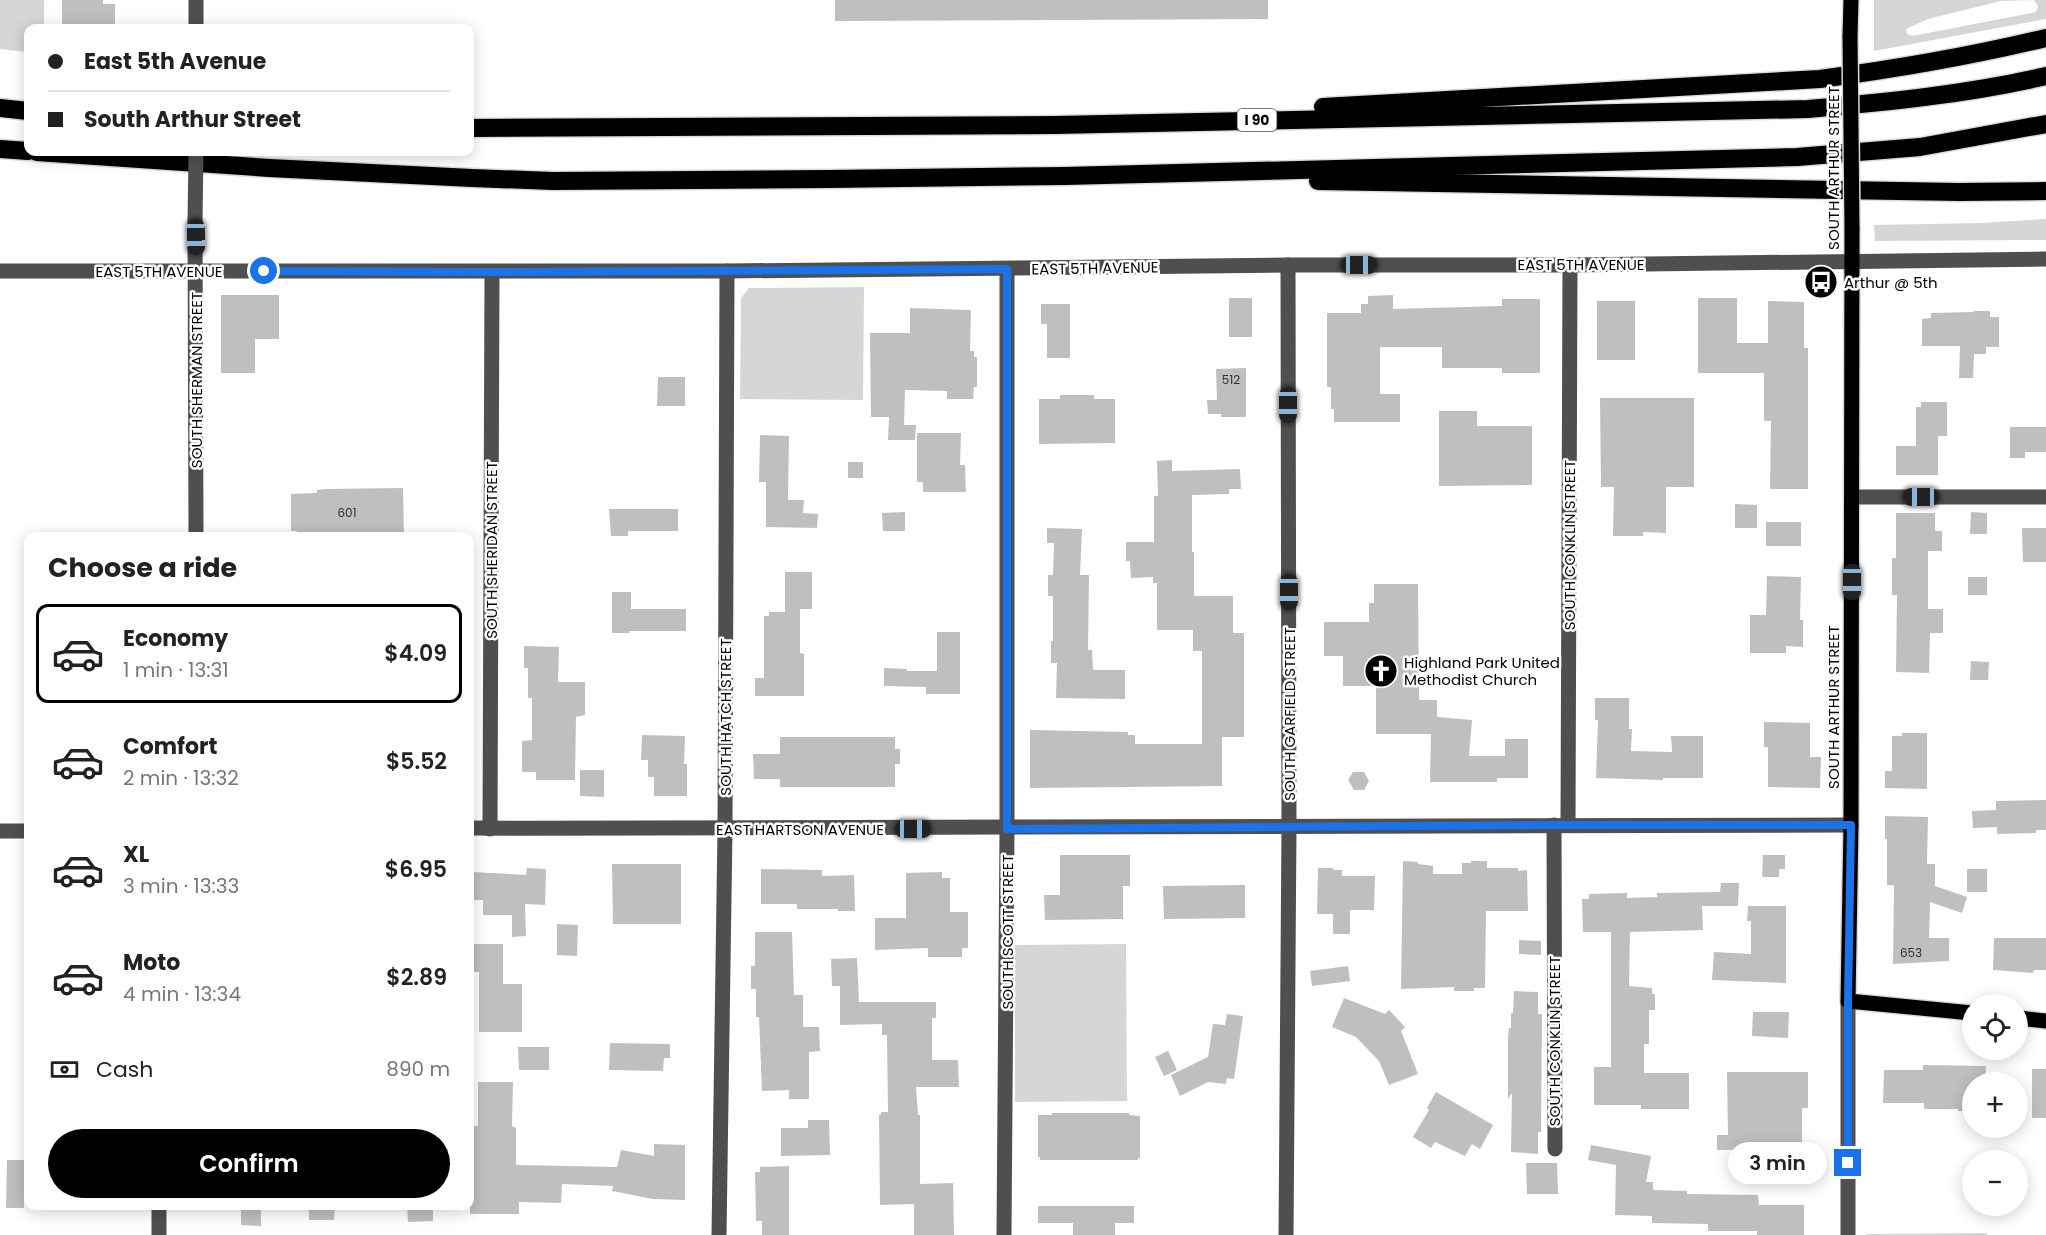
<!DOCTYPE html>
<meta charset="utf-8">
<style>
:root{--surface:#fff;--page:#f6f6f6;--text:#222;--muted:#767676;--line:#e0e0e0;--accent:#000}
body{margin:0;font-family:Poppins,sans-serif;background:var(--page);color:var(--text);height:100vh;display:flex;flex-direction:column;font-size:22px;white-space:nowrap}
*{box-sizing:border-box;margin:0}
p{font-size:20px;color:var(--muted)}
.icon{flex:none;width:33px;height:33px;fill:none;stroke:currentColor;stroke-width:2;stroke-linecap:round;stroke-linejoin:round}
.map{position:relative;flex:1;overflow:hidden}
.details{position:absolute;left:24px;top:532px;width:450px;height:678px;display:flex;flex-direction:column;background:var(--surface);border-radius:12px;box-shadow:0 3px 15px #0003}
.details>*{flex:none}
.banner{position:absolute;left:24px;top:24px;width:450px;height:132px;border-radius:12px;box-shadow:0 3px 15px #0003;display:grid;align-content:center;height:132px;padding:0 24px;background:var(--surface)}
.fabs{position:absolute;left:1962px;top:994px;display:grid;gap:12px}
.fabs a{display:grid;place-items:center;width:66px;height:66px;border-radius:50%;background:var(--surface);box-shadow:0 3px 15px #0003;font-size:30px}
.end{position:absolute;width:27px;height:27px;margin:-14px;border:8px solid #1a73e8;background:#fff;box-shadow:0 0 0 3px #fff}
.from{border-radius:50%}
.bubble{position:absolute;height:42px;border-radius:21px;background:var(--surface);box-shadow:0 3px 15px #0003;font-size:20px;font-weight:600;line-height:42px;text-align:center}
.car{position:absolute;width:18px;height:36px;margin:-18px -9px;border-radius:8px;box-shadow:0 0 4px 2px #0007;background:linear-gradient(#222 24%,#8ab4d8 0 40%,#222 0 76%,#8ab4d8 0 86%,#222 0)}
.banner b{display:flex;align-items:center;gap:21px;height:57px;font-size:22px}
.banner b+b{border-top:2px solid var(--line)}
.banner i{width:15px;height:15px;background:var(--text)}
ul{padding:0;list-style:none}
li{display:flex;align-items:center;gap:18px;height:99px;margin:0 12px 9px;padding:0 12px;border:3px solid transparent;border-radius:12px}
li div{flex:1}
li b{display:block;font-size:22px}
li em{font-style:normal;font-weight:600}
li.active{border-color:var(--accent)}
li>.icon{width:54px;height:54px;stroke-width:1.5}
h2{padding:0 24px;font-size:27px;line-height:72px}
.pay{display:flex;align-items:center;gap:15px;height:66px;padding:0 24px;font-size:22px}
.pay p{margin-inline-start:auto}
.button{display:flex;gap:12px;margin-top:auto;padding:12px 24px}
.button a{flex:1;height:69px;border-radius:36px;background:var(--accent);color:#fff;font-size:24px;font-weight:600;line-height:69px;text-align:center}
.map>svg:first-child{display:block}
.green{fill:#d6d6d6;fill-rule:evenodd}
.building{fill:#bfbfbf}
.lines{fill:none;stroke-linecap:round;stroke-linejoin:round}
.major-casing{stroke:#dbdbdb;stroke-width:18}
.highway-casing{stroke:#dbdbdb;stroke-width:21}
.minor{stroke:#4f4f4f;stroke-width:15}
.major{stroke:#000;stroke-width:15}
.highway{stroke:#000;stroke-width:18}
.major-bridge-casing{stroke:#dbdbdb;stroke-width:18;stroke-linecap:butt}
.minor-bridge{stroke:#4f4f4f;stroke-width:15}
.major-bridge{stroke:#000;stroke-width:15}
.route{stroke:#1a73e8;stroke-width:8}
.labels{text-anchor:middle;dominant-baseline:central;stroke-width:5;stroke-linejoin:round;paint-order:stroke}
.number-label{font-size:12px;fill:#303030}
.shield{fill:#fff;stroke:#4c4c4c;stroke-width:1.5}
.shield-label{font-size:14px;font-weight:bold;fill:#000}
.street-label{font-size:15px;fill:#000;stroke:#fff}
.poi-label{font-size:15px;fill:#000;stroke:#fff;text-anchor:start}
</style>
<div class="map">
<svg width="2046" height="1235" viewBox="0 0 2046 1235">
<rect width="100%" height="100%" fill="#fff"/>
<g class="green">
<polygon points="0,0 44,0 44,28 28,28 28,52 0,49"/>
<path d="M1874 0H2046V19L1874 51ZM2034 0 2038 6 2036 12 1912 36 1907 34 1906 29 1928 19 2001 1Z"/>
<polygon points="2046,219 2046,240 1875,241 1874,225 1981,223"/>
<polygon points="864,287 863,400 740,399 741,298 749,288"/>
<polygon points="1126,944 1127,1101 1015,1102 1015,945"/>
<polygon points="1987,1233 1987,1235 1866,1235 1866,1234"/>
</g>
<g class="building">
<polygon points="62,0 103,0 103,4 115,4 115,27 62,28"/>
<polygon points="835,0 1268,0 1268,19 835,21"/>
<polygon points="221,295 279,295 279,339 255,339 255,373 221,373"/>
<polygon points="1393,295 1393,309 1502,306 1502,299 1540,299 1540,373 1502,373 1502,368 1442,368 1442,347 1380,347 1380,394 1400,394 1400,422 1334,422 1334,409 1331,409 1331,387 1327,387 1327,313 1361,313 1361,304 1368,304 1368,296"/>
<rect x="1229" y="298" width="23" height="39"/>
<polygon points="1698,298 1737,298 1737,343 1768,343 1768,301 1804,302 1804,348 1808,348 1808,489 1770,489 1771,421 1764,421 1764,373 1698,373"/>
<rect x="1597" y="301" width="38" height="59"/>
<polygon points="1041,304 1070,304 1070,358 1047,358 1047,324 1041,324"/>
<polygon points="910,308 971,310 970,351 974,351 974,357 977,357 977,387 974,387 973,399 947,399 947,391 905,390 904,425 916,425 915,440 888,440 889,417 871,417 870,333 910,333"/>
<polygon points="1974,311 1990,311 1990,317 1999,317 1999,347 1986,347 1986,354 1974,354 1973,378 1959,378 1960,346 1922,346 1922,319 1931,318 1931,313 1974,312"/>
<polygon points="1246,368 1246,417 1221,417 1221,414 1208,414 1207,400 1217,400 1216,369"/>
<polygon points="658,377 685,377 685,406 657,406"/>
<polygon points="1060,395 1094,395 1094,399 1115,399 1115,443 1039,444 1039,399 1060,399"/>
<polygon points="1600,398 1694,398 1694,487 1666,487 1666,533 1643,532 1643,536 1613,536 1614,487 1601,487"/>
<polygon points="1921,402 1947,402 1947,436 1938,436 1938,475 1896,475 1896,446 1916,446 1916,407 1921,407"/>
<polygon points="1439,411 1477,411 1477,426 1532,426 1532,485 1439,486"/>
<polygon points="2010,427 2046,427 2046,452 2025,452 2025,458 2010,458"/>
<polygon points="917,433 961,433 960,465 965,465 966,492 923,492 923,482 917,482"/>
<polygon points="760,435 789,436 788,500 804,500 803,513 818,514 817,528 766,527 766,482 759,482"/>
<polygon points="1172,460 1172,471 1240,469 1241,489 1229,489 1229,494 1192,495 1192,552 1194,552 1194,596 1233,596 1233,633 1244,633 1244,737 1222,737 1222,786 1030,788 1030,730 1128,732 1128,735 1135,735 1135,744 1202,744 1202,651 1193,651 1193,630 1157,630 1157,583 1153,583 1153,577 1131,578 1130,561 1126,561 1126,542 1154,542 1154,496 1158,496 1157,461"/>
<rect x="848" y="462" width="15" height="16"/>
<polygon points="403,488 404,537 297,537 297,531 291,531 291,494 317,493 317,490 326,489"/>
<polygon points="1735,504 1757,505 1757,528 1735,528"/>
<polygon points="609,509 678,509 678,531 628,531 628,536 611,536"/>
<polygon points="905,512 905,531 883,531 882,513"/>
<polygon points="1971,512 1987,513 1987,534 1970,534"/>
<polygon points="1896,513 1935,513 1935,531 1942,531 1942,551 1928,551 1928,609 1943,609 1943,633 1930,633 1929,673 1896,672 1897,595 1892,595 1892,558 1896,558"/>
<rect x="1766" y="522" width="35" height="24"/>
<polygon points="1047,528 1082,529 1080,575 1089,575 1088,650 1092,650 1093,670 1125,670 1125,699 1056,698 1057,663 1051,663 1051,641 1053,641 1053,596 1048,596 1048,575 1053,575 1054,543 1047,543"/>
<polygon points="2022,528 2046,528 2046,562 2023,562"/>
<polygon points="785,572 812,572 812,609 800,609 800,653 804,654 804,696 755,696 755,678 764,678 764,616 769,616 769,612 785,612"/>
<polygon points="1767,576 1801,577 1800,620 1803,620 1803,647 1786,646 1786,653 1750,653 1750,615 1766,615"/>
<rect x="1968" y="577" width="19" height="18"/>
<polygon points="1374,584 1418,584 1419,700 1437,700 1437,717 1472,720 1469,756 1505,756 1505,739 1528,739 1528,778 1497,778 1497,782 1430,782 1431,734 1376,734 1376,686 1343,686 1343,656 1324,656 1324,622 1369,622 1369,603 1374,603"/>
<polygon points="612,592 631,592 631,609 686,609 686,631 629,631 629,633 612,633"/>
<polygon points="937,632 960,632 960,694 926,694 926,687 884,686 884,668 907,669 907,671 937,671"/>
<polygon points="524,646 559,647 558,682 585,682 585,715 576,717 575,780 536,780 536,772 522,772 522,741 532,740 532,698 528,698 528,668 524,668"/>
<polygon points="1971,661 1989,662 1988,680 1970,680"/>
<polygon points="1595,698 1629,698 1629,729 1632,729 1631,751 1672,752 1671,736 1703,736 1703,778 1663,778 1663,780 1596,778 1598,720 1595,720"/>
<polygon points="1764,722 1810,723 1810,757 1821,757 1820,788 1768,787 1768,747 1764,747"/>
<polygon points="1902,733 1927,733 1927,789 1885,788 1885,771 1892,771 1892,736 1902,736"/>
<polygon points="642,735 685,736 684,764 687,764 687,796 654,796 654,777 648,777 648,760 641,760"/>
<polygon points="780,737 895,737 895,749 900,749 900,764 895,764 895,787 780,787 780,779 754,779 753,754 780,754"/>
<polygon points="580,770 604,770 604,797 580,796"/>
<polygon points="1353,772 1364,772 1369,781 1364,790 1354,790 1348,780"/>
<polygon points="2046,800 2046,830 2036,830 2036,833 1997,834 1997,827 1973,828 1972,811 1996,810 1996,801"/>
<polygon points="1885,816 1928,817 1927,864 1935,864 1935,886 1967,897 1962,913 1930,902 1929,938 1949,938 1949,961 1893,964 1894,886 1893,885 1887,885 1887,839 1885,839"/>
<polygon points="1060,855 1130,855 1130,886 1123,886 1123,919 1045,920 1044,895 1060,895"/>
<polygon points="1763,855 1785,855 1785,869 1779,869 1779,877 1762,877"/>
<polygon points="1403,861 1418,862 1418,864 1433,866 1433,874 1462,874 1462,863 1471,863 1471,861 1487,861 1487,868 1518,868 1518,871 1527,870 1528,911 1486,911 1485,988 1474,988 1474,991 1454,991 1454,987 1401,989"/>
<polygon points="612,864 681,864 681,924 613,924"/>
<polygon points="527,868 546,869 545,905 525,904 526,936 512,937 512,915 483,915 483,900 473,900 473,872 526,875"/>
<polygon points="1318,868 1332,868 1334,870 1342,870 1342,876 1375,876 1374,910 1350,910 1350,934 1333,934 1333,914 1317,914"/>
<polygon points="761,869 822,870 822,876 854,875 855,911 838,911 838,909 797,909 797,904 761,904"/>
<rect x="1967" y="869" width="20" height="23"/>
<polygon points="942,872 942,878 950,878 950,912 968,912 968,948 962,948 962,957 928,957 928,948 875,950 875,918 906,918 906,873"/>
<polygon points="1721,883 1739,883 1738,906 1702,906 1703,930 1630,932 1629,986 1652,988 1652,994 1655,994 1655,1010 1649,1010 1649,1044 1644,1044 1644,1073 1689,1073 1689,1109 1641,1109 1641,1105 1594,1105 1594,1067 1611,1067 1611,932 1583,932 1582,899 1589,899 1589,894 1627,893 1627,898 1657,897 1657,893 1720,892"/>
<polygon points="1245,885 1245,918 1164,919 1163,886"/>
<polygon points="1748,906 1786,906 1786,983 1712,980 1714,952 1751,954 1751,921 1747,921"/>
<polygon points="557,924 578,925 577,956 557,955"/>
<polygon points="755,932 792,932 794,995 803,995 803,1027 819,1027 820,1051 809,1052 809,1099 789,1099 789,1090 762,1091 759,1017 756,1017 756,989 751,989 751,966 755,966"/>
<polygon points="1994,938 2046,938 2046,970 2034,970 2033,973 1993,970"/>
<polygon points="1519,940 1541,941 1541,955 1519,954"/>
<polygon points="470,944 503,944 503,984 522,984 522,1032 479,1032 479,972 470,972"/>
<polygon points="857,958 859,1002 936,1002 936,1018 932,1018 932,1060 958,1060 959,1087 916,1087 918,1115 920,1115 920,1184 953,1183 954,1235 914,1235 914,1204 880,1205 879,1115 881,1115 881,1112 888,1112 887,1035 882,1035 882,1024 840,1025 840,986 832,986 831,959"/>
<polygon points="1348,966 1350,981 1312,986 1310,971"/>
<polygon points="1514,991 1538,992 1538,1014 1542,1014 1541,1132 1538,1132 1538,1154 1511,1152 1512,1093 1508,1099 1508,1037 1509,1028 1511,1028 1511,1013 1513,1013"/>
<polygon points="1344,998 1385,1014 1389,1010 1405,1027 1401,1031 1418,1074 1389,1085 1379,1061 1356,1037 1332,1027"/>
<polygon points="1753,1012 1789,1012 1788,1038 1752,1036"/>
<polygon points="1227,1014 1243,1016 1234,1079 1227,1078 1226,1084 1208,1082 1180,1096 1171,1075 1208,1057 1213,1024 1225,1025"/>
<polygon points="610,1043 670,1044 670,1058 664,1058 663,1071 609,1070"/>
<polygon points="518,1047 549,1047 549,1070 519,1070"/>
<polygon points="1168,1051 1177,1070 1164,1076 1155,1057"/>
<polygon points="1923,1065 1986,1066 1985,1083 1972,1083 1972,1111 1958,1111 1958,1109 1924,1109 1924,1103 1883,1103 1884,1070 1923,1070"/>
<rect x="2032" y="1069" width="14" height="49"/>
<polygon points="1727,1072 1808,1072 1808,1108 1802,1108 1802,1149 1717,1150 1717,1135 1728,1135"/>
<polygon points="478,1082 513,1082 512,1126 516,1128 516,1165 617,1167 621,1150 654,1156 654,1144 685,1145 685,1200 653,1199 612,1191 613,1186 562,1184 561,1203 519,1202 519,1214 470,1214 470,1126 478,1126"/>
<polygon points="1436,1092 1493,1125 1480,1149 1472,1144 1465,1156 1435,1142 1431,1148 1413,1137 1429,1110 1427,1108"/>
<polygon points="1052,1113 1129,1113 1129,1115 1140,1116 1140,1158 1138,1158 1138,1160 1040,1160 1040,1157 1038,1157 1038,1115 1052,1115"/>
<polygon points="808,1120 829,1120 830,1155 781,1156 781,1128 808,1128"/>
<polygon points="1591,1145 1651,1156 1646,1182 1653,1182 1653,1190 1687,1191 1687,1194 1758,1195 1759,1205 1804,1205 1804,1235 1757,1235 1757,1231 1708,1231 1708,1224 1652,1223 1652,1216 1615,1215 1616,1165 1588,1160"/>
<polygon points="7,1160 28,1160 28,1189 24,1189 24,1208 6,1208"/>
<polygon points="1526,1163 1557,1163 1558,1194 1527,1194"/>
<polygon points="789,1166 789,1235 762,1235 762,1221 756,1221 755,1172 760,1172 760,1167"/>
<polygon points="241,1206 261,1206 261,1226 241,1225"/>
<polygon points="309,1206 335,1206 334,1220 309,1220"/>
<polygon points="407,1206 433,1206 433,1221 408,1222"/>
<polygon points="1038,1206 1134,1206 1134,1223 1115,1223 1115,1235 1073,1235 1073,1223 1038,1223"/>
</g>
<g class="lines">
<defs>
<g id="major">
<polyline points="1850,37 1851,0"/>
<polyline points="1852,228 1851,825 1848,1001 1972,1013"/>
<polyline points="2018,1018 2046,1021"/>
</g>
<g id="highway">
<path d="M1323 107 1820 79C1896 69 1971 56 2046 38"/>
<polyline points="0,108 28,111"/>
<path d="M470 128 1055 125 1808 109C1887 102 1969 94 2046 76"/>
<polyline points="0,149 28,151"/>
<polyline points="37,152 269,168 472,178 553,181 828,179 1065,176 1797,157 1920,147 2046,124"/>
<polyline points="1318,181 1959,192 2046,191"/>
</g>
</defs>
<use href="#major" class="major-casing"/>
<use href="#highway" class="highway-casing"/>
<g class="minor">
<polyline points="196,0 196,28"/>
<polyline points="195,221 196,537"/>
<polyline points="0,271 727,271 1288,265 1570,265 2046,259"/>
<polyline points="1852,497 2046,497"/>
<polyline points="1554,825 1555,1149"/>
<polyline points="1568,825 1570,265"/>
<path d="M470 828C930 831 1390 825 1851 825"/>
<polyline points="490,829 492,272"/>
<polyline points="0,831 28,831"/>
<polyline points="1848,1001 1848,1235"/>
<polyline points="159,1235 159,1206"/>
<polyline points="719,1235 725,829 727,271"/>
<polyline points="1004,1235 1007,829 1007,269"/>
<polyline points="1286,1235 1289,827 1288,265"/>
</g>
<use href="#major" class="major"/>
<use href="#highway" class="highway"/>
<defs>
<polyline id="major-bridge" points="1850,37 1852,228"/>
</defs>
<use href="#major-bridge" class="major-bridge-casing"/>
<polyline class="minor-bridge" points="195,221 196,152"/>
<use href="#major-bridge" class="major-bridge"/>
</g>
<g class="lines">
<polyline class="route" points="264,271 492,272 1007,269 1007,829 1554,825 1851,825 1848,1001 1848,1163"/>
</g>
<defs>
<symbol id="bus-disc" viewBox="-11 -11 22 22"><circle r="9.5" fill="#000" stroke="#fff"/><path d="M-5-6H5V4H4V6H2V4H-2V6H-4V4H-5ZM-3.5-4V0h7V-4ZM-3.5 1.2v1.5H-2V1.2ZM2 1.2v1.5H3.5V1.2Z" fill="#fff"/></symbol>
<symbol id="church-disc" viewBox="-11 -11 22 22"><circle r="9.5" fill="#000" stroke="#fff"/><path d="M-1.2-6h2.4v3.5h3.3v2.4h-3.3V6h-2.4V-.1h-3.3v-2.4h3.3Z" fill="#fff"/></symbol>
</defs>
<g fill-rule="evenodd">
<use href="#bus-disc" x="1802" y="263" width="38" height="38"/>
<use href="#church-disc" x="1362" y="652" width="38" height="38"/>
</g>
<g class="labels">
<g class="number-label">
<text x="1231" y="379">512</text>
<text x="347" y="512">601</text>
<text x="1911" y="952">653</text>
</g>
<rect class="shield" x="1237.5" y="109" width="39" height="22" rx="4.5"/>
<g class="shield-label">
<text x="1257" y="120">I 90</text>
</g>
<g class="street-label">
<text transform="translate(1833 168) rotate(-90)">SOUTH ARTHUR STREET</text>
<text x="1581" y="264">EAST 5TH AVENUE</text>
<text transform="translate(1095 268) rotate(-1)">EAST 5TH AVENUE</text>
<text x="159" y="271">EAST 5TH AVENUE</text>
<text transform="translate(196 380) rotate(-90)">SOUTH SHERMAN STREET</text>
<text transform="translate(1569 545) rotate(-90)">SOUTH CONKLIN STREET</text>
<text transform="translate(491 550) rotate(-90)">SOUTH SHERIDAN STREET</text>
<text transform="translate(1833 707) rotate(-90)">SOUTH ARTHUR STREET</text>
<text transform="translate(1289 714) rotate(-90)">SOUTH GARFIELD STREET</text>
<text transform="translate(725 717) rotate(-90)">SOUTH HATCH STREET</text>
<text x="800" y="829">EAST HARTSON AVENUE</text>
<text transform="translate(1007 932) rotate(-90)">SOUTH SCOTT STREET</text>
<text transform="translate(1554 1041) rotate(-90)">SOUTH CONKLIN STREET</text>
</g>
<g class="poi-label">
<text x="1844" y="282">Arthur @ 5th</text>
<text x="1404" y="662">Highland Park United<tspan x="1404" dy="17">Methodist Church</tspan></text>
</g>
</g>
</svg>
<div class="fabs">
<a><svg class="icon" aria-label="locate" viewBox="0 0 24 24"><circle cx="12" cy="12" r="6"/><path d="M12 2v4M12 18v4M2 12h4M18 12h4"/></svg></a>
<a>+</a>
<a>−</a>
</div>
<i class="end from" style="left:264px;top:271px"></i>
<i class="end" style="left:1848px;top:1163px"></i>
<div class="bubble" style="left:1728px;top:1142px;width:99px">3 min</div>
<i class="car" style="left:196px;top:237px;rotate:179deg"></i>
<i class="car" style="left:1359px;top:265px;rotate:90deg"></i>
<i class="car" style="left:1288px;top:405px;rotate:180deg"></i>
<i class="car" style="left:1921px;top:497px;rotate:270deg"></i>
<i class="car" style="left:1852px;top:582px;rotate:180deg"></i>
<i class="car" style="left:1289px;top:592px;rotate:180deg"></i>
<i class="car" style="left:913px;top:829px;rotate:90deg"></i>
<div class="banner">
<b><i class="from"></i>East 5th Avenue</b>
<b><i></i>South Arthur Street</b>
</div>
<section class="details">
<h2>Choose a ride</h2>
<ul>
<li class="active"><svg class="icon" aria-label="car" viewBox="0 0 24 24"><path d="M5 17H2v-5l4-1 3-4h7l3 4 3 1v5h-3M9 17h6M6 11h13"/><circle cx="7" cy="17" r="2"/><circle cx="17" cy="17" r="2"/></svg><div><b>Economy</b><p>1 min · 13:31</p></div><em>$4.09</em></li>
<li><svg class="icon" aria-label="car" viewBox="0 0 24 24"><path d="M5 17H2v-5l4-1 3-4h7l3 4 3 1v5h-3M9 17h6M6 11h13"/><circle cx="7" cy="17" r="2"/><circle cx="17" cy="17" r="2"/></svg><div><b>Comfort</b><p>2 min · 13:32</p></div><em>$5.52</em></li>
<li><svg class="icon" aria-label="car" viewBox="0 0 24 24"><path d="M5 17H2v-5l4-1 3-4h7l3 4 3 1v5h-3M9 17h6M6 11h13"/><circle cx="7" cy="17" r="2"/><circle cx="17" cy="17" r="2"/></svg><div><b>XL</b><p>3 min · 13:33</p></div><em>$6.95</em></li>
<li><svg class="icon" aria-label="car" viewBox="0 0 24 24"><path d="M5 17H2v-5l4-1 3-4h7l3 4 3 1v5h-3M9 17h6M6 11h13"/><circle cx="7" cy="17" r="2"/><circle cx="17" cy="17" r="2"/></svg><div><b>Moto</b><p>4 min · 13:34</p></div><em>$2.89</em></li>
</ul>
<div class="pay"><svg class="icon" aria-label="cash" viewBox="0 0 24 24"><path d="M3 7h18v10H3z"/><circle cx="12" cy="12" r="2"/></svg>Cash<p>890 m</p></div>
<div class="button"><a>Confirm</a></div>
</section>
</div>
